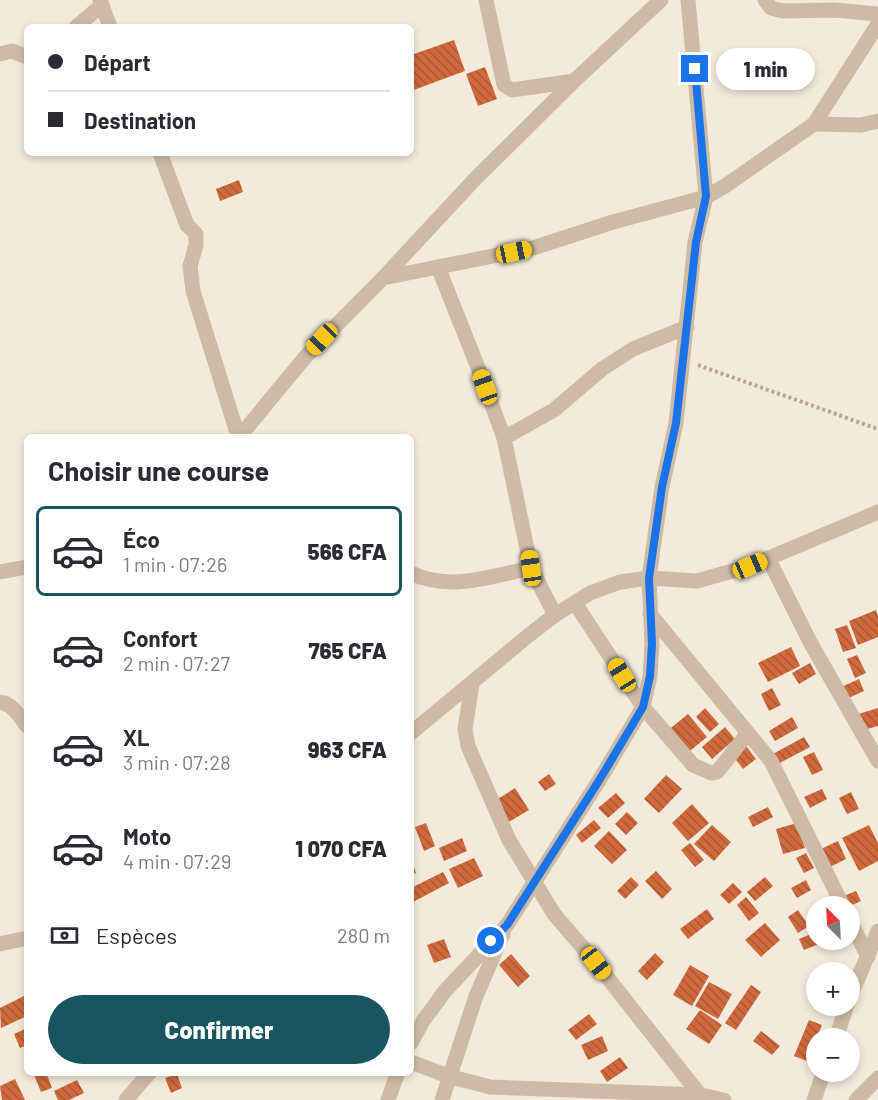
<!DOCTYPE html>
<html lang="fr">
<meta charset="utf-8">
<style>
:root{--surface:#fff;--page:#f7f7f7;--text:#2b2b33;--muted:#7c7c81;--line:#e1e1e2;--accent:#19555e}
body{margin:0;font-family:Barlow,sans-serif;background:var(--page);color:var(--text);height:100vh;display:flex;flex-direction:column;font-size:22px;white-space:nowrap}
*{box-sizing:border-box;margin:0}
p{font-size:20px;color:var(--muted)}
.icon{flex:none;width:33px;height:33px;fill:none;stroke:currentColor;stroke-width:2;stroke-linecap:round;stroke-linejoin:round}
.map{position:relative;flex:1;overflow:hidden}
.drawer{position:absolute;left:24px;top:434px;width:390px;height:642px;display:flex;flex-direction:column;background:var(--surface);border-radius:9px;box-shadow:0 3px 9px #0003}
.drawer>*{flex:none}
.hud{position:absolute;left:24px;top:24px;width:390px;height:132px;border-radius:9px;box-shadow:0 3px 9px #0003;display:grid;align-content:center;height:132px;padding:0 24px;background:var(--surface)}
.needle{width:39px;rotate:336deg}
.controls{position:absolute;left:806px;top:896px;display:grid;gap:12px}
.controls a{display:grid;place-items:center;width:54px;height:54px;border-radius:50%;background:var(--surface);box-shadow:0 3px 9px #0003;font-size:30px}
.end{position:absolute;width:27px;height:27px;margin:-14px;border:8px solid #1a73e8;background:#fff;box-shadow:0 0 0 3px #fff}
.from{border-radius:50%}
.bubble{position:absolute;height:42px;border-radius:21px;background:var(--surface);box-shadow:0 3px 9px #0003;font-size:20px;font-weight:800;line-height:42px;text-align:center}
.car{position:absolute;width:18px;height:36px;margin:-18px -9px;border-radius:8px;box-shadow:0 0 4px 2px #0007;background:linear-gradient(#f5c518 24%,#345 0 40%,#f5c518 0 76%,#345 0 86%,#f5c518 0)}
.hud b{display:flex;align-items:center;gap:21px;height:57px;font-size:22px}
.hud b+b{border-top:2px solid var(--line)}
.hud i{width:15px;height:15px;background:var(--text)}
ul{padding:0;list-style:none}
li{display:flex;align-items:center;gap:18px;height:90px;margin:0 12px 9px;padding:0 12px;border:3px solid transparent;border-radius:9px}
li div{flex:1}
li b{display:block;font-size:22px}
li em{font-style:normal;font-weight:800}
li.current{border-color:var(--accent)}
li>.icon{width:54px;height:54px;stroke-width:1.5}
h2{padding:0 24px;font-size:27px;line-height:72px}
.pay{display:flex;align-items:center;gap:15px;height:66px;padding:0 24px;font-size:22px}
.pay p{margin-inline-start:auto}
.button{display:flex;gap:12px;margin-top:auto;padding:12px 24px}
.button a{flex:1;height:69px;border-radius:36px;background:var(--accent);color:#fff;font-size:24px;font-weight:800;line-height:69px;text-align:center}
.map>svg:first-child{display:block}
.building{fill:url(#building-back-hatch)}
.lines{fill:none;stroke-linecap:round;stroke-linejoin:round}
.path{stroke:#b9a490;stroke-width:4;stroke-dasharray:3 3;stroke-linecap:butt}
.street{stroke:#cdbba6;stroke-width:15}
.route{stroke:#1a73e8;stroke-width:8}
</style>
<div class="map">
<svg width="878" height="1100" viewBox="0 0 878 1100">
<defs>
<pattern id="building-back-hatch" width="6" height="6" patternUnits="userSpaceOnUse" patternTransform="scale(1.5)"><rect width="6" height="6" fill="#d06a3d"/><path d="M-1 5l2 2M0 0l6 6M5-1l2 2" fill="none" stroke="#aa5833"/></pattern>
</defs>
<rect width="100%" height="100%" fill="#f4eadb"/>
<g class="building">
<polygon points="454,40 465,71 411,91 411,55"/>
<polygon points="485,67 497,99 478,106 466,74"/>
<polygon points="239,180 243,192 220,201 216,189"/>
<polygon points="876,610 878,616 878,637 858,645 849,621"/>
<polygon points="847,625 856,648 843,652 835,629"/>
<polygon points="791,647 800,666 768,682 758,663"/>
<polygon points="857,655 866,673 855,678 847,659"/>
<polygon points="810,663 816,674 799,684 792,673"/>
<polygon points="859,679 864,691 844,700 839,688"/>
<polygon points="772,688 781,705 769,711 761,694"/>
<polygon points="705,708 719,724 710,732 696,717"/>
<polygon points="878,708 878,726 860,731 855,715"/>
<polygon points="688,714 707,737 685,755 666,732"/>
<polygon points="792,717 798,728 775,741 769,731"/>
<polygon points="725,727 735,739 712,759 702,747"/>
<polygon points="804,737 810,747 776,765 771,755"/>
<polygon points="746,746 756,759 743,769 733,756"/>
<polygon points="814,752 823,770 812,775 803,757"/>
<polygon points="549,774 556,784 545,791 538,782"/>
<polygon points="666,775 682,789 659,813 644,799"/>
<polygon points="515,788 529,810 507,823 493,802"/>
<polygon points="822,789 827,799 810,808 804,797"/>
<polygon points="851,792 859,809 847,814 839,798"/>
<polygon points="616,793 625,803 608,818 598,808"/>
<polygon points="692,804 709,823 688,841 672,823"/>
<polygon points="768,807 773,817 753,827 748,817"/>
<polygon points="627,812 638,823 626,835 615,824"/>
<polygon points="594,820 601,828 582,843 576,835"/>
<polygon points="426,823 435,846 424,851 415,827"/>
<polygon points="797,823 805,848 783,854 776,829"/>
<polygon points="712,825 731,842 714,861 694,844"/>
<polygon points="869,825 878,843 878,861 859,871 842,838"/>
<polygon points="609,831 627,850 612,864 594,846"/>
<polygon points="462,838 467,851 444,861 439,848"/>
<polygon points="838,841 846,859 830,867 821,849"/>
<polygon points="690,843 704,860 695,867 681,850"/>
<polygon points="806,853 814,868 804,873 796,858"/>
<polygon points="474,858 483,876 458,888 449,869"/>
<polygon points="411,859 416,873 411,874"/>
<polygon points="656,871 672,889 662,899 645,881"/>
<polygon points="443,872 449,883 413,902 411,897 411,888"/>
<polygon points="631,877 639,885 625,899 617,891"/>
<polygon points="765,877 773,886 755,901 747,892"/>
<polygon points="806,880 811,890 797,898 791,888"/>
<polygon points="733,883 742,892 729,904 720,895"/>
<polygon points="856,891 861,901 850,906 839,898"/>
<polygon points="746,897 759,913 749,921 737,905"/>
<polygon points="707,909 714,919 688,939 680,929"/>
<polygon points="798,910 809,926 798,933 788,917"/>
<polygon points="765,923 780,940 761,957 745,940"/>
<polygon points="816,932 816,939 825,939 826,941 804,950 799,939"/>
<polygon points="444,939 451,957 434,963 427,945"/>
<polygon points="655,953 664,962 647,980 638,971"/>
<polygon points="511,954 530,976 518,987 499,965"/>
<polygon points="690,965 709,976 692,1006 673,995"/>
<polygon points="709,982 732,994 718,1019 695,1006"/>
<polygon points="751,985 761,992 736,1030 725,1023"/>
<polygon points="26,995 27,1016 1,1028 0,1008"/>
<polygon points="819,1005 834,1005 832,1010"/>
<polygon points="700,1010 722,1025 709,1044 686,1029"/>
<polygon points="589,1014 597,1024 576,1040 568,1030"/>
<polygon points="809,1020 822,1025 807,1061 794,1056"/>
<polygon points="27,1028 27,1045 20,1048 14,1034"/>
<polygon points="761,1031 780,1046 772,1055 753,1041"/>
<polygon points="602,1036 608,1051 588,1060 581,1045"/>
<polygon points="620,1057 628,1068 607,1082 600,1071"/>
<polygon points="33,1072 46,1072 52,1088 41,1092"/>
<polygon points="177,1074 182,1088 171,1093 165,1078"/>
<polygon points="15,1079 25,1100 2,1100 0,1086"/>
<polygon points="77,1080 84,1093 69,1100 58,1100 54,1091"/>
</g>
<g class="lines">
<polyline class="path" points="698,365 878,429"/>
<g class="street">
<polyline points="100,0 110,27"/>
<polyline points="486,0 504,85 512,90 574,81"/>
<polyline points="765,0 771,8 783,11 835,10 878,14"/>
<polyline points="76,27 102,5"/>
<polyline points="0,54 12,51 27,57"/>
<polyline points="814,124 861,125 878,121"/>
<polyline points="160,153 187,225 196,234 196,245 190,266 193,291 238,436"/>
<polyline points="438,267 479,370 504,438 531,568 555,615"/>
<polyline points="383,278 533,248 613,222 706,197 725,186 814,124 878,24"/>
<polyline points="240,436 307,355 383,278 475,179 574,81 661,0"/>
<polyline points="504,438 554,410 602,369 633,349 687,327"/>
<polyline points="768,558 810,642 878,761"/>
<polyline points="0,572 27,567"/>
<path d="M411 573C449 592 492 576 531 568"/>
<polyline points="575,603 643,707 693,765 711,773 717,772 748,733"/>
<polyline points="650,614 771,761 843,906"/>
<polyline points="472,684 465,729 468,746 509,840 554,914 596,963 700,1095"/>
<path d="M0 702C13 704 19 716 27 726"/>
<polyline points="411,733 529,635 555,615 590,593 620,582 649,578 697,581 750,566 878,512"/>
<polyline points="849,918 868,957"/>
<polyline points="0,944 27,938"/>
<polyline points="849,1000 878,931"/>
<polyline points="836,1038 847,1005"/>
<polyline points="411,1043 423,1021 445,991 507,925 600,779 643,707 650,676 652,644 649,578 662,487 676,423 695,242 706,197 688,0"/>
<polyline points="411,1062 448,1076 490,1087 700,1095 724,1100"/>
<polyline points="126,1100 150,1072"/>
<polyline points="388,1100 398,1072"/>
<polyline points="442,1100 476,996 503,934"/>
<polyline points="814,1100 824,1071"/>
<polyline points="856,1100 878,1078"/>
</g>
</g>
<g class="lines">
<polyline class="route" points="491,941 507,925 600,779 643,707 650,676 652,644 649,578 662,487 676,423 696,242 706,196 695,69"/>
</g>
</svg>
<div class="controls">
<a><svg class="needle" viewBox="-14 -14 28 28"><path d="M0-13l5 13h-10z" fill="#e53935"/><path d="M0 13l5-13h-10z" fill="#7c7c81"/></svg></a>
<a>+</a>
<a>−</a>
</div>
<i class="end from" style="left:491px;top:941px"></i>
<i class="end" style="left:695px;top:69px"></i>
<div class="bubble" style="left:716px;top:48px;width:99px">1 min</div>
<i class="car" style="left:514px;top:252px;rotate:78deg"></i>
<i class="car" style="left:322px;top:339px;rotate:224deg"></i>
<i class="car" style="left:485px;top:387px;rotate:340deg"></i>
<i class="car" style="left:750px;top:566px;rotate:67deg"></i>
<i class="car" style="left:531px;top:568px;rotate:352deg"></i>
<i class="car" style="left:622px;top:675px;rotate:328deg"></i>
<i class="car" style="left:596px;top:963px;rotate:142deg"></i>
<div class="hud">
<b><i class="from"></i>Départ</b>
<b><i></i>Destination</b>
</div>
<section class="drawer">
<h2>Choisir une course</h2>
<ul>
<li class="current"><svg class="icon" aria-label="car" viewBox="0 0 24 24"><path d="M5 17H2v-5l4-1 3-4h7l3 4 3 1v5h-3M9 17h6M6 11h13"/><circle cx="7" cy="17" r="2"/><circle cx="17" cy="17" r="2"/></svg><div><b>Éco</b><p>1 min · 07:26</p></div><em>566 CFA</em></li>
<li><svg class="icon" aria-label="car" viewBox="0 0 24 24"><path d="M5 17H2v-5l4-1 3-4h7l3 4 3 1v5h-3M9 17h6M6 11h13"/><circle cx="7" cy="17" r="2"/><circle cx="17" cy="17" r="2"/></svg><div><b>Confort</b><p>2 min · 07:27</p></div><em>765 CFA</em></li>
<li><svg class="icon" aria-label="car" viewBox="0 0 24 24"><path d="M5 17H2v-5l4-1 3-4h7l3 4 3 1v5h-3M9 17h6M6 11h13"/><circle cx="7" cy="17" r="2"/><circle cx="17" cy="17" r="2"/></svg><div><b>XL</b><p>3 min · 07:28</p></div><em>963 CFA</em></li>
<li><svg class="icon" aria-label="car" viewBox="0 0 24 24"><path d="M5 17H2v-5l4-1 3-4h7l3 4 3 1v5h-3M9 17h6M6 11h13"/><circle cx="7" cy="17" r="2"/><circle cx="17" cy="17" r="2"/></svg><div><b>Moto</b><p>4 min · 07:29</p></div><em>1 070 CFA</em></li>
</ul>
<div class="pay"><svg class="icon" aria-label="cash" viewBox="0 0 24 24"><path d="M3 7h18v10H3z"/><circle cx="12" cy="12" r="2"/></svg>Espèces<p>280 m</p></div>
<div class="button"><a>Confirmer</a></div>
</section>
</div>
